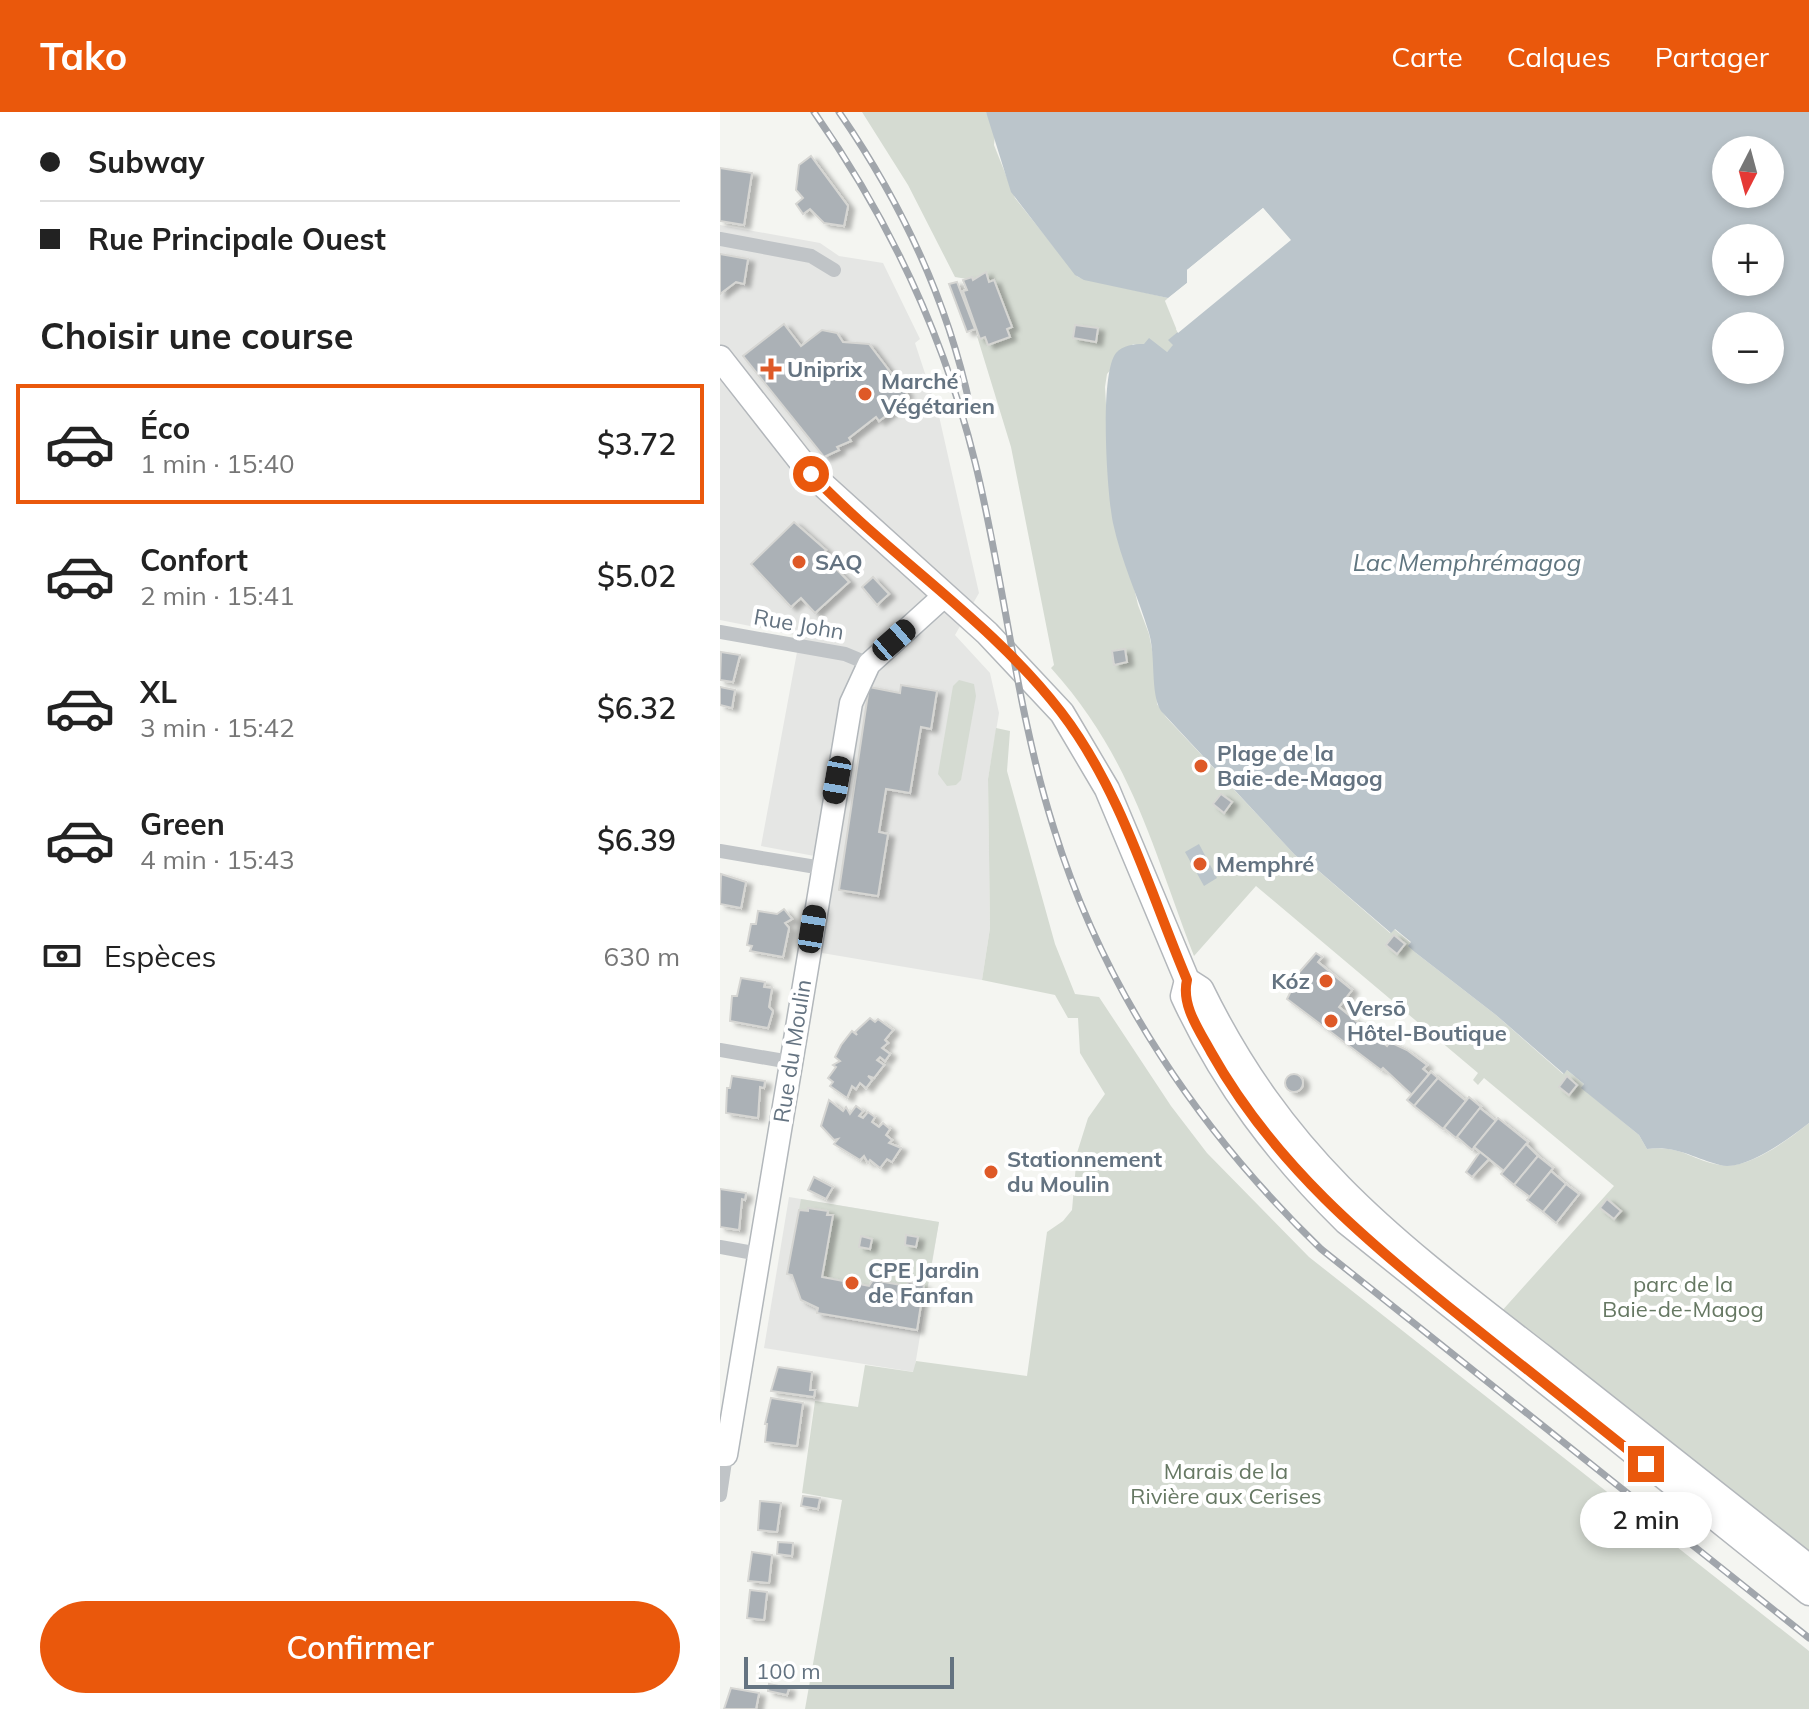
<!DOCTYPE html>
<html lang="fr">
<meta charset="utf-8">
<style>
:root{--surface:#fff;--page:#f6f6f6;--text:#222;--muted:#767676;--line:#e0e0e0;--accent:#ea580c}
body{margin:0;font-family:Mulish,sans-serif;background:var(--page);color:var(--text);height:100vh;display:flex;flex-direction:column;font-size:30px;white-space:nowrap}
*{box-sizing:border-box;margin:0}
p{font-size:26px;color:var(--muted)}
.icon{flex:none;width:44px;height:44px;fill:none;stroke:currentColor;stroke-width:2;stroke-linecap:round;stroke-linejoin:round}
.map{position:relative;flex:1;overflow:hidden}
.panel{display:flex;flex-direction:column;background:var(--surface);width:720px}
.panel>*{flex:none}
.banner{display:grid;align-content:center;height:176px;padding:0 40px;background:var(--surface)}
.needle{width:52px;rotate:186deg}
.tools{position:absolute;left:992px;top:24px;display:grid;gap:16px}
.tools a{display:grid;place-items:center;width:72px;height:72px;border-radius:50%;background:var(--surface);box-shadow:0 4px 12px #0003;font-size:40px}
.scale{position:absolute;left:24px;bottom:20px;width:210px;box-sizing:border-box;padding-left:8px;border:4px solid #647381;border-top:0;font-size:22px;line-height:28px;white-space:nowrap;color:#647381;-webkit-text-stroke:6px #fff;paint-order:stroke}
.end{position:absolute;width:36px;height:36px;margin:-18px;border:10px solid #ea580c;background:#fff;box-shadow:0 0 0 4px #fff}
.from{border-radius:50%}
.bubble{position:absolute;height:56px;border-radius:28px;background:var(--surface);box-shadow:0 4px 12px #0003;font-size:26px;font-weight:600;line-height:56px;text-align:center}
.car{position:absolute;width:24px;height:48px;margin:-24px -12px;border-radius:10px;box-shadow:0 0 6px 2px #0007;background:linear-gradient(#222 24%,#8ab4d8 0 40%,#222 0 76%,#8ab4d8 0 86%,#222 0)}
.banner b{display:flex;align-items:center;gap:28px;height:76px;font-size:30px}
.banner b+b{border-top:2px solid var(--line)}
.banner i{width:20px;height:20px;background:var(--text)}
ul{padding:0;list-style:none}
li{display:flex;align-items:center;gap:24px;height:120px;margin:0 16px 12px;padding:0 24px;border:4px solid transparent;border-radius:0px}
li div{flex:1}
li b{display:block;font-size:30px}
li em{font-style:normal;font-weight:600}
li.current{border-color:var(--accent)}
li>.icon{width:72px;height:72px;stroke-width:1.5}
h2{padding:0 40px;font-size:36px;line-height:96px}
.pay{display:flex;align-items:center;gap:20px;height:88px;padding:0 40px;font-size:30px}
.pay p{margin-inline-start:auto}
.action{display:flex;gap:16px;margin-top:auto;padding:16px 40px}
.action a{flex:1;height:92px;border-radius:48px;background:var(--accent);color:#fff;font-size:32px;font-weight:600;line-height:92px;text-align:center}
header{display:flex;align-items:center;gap:48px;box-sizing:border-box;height:112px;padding:0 40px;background:var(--accent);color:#fff}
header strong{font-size:38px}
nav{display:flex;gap:44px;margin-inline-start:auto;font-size:28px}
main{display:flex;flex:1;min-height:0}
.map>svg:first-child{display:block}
.built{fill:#e5e6e4}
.green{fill:#d5dbd2}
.water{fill:#bbc5cb;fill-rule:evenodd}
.pier{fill:#f4f5f1}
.building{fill:#abb1b6;stroke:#d6d6d3;stroke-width:2;filter:url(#shadow)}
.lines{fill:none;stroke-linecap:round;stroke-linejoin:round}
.secondary-casing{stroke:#b2b7bb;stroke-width:25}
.primary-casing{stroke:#b3b7bb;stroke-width:27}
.street{stroke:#c0c4c7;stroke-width:14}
.secondary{stroke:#fff;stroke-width:22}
.primary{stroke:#fff;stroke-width:24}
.rail-casing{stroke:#a1a6ac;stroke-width:7}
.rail{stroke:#fff;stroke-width:4;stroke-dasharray:12;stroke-linecap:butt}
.route{stroke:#ea580c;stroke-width:10}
.poi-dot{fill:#de5927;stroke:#fff;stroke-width:3}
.labels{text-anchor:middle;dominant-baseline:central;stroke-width:8;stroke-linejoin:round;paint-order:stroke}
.poi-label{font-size:22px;font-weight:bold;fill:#647381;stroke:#fff;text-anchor:start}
.street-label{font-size:22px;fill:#647381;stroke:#fff}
.park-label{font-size:22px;fill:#667863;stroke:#fff}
.water-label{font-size:24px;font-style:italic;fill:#5f757f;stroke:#fff}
</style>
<header>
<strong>Tako</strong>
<nav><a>Carte</a><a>Calques</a><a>Partager</a></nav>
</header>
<main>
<section class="panel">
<div class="banner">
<b><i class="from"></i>Subway</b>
<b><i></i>Rue Principale Ouest</b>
</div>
<h2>Choisir une course</h2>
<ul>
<li class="current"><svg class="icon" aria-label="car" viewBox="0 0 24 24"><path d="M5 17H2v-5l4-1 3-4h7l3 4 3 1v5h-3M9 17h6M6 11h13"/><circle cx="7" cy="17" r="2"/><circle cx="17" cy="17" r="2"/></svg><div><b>Éco</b><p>1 min · 15:40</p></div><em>$3.72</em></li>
<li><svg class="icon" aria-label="car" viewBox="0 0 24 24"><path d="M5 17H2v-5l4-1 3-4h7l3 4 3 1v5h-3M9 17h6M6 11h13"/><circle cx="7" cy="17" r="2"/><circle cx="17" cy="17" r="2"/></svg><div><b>Confort</b><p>2 min · 15:41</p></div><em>$5.02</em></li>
<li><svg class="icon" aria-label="car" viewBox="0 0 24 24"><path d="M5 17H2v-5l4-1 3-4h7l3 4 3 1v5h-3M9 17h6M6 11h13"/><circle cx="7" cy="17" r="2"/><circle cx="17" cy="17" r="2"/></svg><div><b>XL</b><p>3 min · 15:42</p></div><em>$6.32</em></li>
<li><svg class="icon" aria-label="car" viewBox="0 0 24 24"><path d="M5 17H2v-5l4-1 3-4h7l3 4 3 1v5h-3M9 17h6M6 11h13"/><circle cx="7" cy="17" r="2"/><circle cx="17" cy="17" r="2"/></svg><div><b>Green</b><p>4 min · 15:43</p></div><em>$6.39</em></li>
</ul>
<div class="pay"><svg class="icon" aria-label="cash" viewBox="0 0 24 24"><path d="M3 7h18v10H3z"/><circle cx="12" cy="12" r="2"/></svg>Espèces<p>630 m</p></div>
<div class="action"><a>Confirmer</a></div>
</section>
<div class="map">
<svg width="1089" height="1597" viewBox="0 0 1089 1597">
<defs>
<filter id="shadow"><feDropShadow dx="6" dy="3.5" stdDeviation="2" flood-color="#0004"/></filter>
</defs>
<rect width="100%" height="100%" fill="#f4f5f1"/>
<g class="built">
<polygon points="0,113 100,131 119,144 163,151 200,227 195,231 219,304 259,481 235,523 270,561 279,601 268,667 270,816 262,868 102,841 116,748 41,734 80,524 0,508"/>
<polygon points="69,1085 219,1110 194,1260 44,1236"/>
</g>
<g class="green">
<path d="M142 0H266L275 22 274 33 295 86 358 165 448 186 445 189 458 221 449 228 454 233 446 241 413 232 387 262 385 275 391 377 418 493 429 522 435 552 437 592 446 605 576 744 583 750 586 748 670 821 674 817 691 831 696 841 776 903 843 962 847 958 864 972 862 976 919 1023 927 1037C962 1033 970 1048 1000 1053 1028 1058 1068 1028 1089 1011V1443L780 1201 894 1074 764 966 758 973 753 968 758 961 536 774 474 844C432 735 412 646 331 556L334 553 291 335 257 224 261 227 291 214 274 169 269 170 265 160 253 168 235 165 188 73Z"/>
<polygon points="239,568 254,572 256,584 241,668 236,673 227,674 218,662 233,574"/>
<polygon points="276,616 290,619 287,659 335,832 355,882 379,885 451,994 487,1041 589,1145 1089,1539 1089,1597 85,1597 122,1388 82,1381 95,1289 138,1295 145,1253 193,1260 196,1249 307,1264 327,1120 343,1109 352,1098 357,1041 368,1006 385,982 360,941 358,906 348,906 335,883 262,868 270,816 268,667"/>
<polygon points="81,1087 219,1110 207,1178 203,1177 203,1173 188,1170 187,1174 150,1169 149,1174 102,1165 112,1104 107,1099 79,1098"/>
</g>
<g class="water">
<path d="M266 0H1089V1011C1070 1026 1024 1060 1000 1053 973 1046 956 1033 927 1037L919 1023 861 976 864 972 847 958 844 962 776 903 696 841 688 834 691 830 675 817 671 821 586 748 584 750 575 743 441 599C430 581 436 545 429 521 418 484 401 449 393 411 387 382 379 262 396 241 403 233 414 232 424 232L429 226 447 240 453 233 448 228 570 128 543 96 467 158V171L448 186 364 168 355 163 291 80ZM1006 38H1050V82H1006ZM1006 126H1050V170H1006ZM1006 214H1050V258H1006Z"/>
<polygon points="479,732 497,766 484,774 465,740"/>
</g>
<polygon class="pier" points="543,96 571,128 458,221 456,217 565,128 542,101 471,160 469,174 450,190 445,189 467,171 467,158"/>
<g class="building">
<polygon points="91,44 128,94 124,114 104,111 90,97 83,102 76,92 83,86 76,78 79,53"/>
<polygon points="0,56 32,61 24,113 0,109"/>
<polygon points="0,142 28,147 24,172 16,170 0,182"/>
<polygon points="266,160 269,170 274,168 292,215 287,217 290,225 268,233 265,225 260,227 243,179 247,178 243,168 252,165 253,168"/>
<polygon points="237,170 255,217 247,220 229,172"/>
<polygon points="64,212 81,234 102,218 117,221 123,230 149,232 187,282 168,296 171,300 159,309 156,305 129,326 131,329 117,335 119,338 104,345 23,244"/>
<polygon points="355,213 378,216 376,230 353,226"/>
<polygon points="74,410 106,438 102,442 129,470 95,501 81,486 71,495 31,452"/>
<polygon points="153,465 169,482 157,493 142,475"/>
<polygon points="405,537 407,550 394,553 392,539"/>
<polygon points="1,540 20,543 13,570 0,568"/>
<polygon points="181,573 217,579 211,617 201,615 190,681 166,677 159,720 168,722 158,784 119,778 149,575 180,581"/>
<polygon points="0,575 15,578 12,596 0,593"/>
<polygon points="501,682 512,690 504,701 493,692"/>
<polygon points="1,762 26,770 21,796 0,792"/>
<polygon points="64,797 72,807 65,811 69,816 63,845 30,839 32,834 27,833 31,812 36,812 38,799 57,802"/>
<polygon points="674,823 685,832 677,842 666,833"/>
<polygon points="596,841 602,845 598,850 632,878 619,895 667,934 670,930 687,938 707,953 703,957 709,962 692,983 663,956 661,958 567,887 572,877 568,873"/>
<polygon points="21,866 45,870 44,875 52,876 49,895 53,899 48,916 10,909 12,884 17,884"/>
<polygon points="150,906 155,910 158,907 173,918 165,928 168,931 162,936 170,942 165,949 160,945 157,948 164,953 154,966 148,964 152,968 146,976 140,971 136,977 132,974 127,986 110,974 113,970 108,966 116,955 113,953 120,949 115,945 121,933 132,919 137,923 135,920"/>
<polygon points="711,960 718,966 694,994 687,988"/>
<circle cx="574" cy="971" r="9"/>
<polygon points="12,964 45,969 44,976 40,975 38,1006 6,1001 7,976 10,976"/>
<polygon points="847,964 857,973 849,983 839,975"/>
<polygon points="718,966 746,989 723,1017 694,994"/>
<polygon points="749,985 761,995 736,1026 724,1016"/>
<polygon points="109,988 123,999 126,995 130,1002 136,994 143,999 139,1004 143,1006 148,1000 155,1005 152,1010 159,1015 163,1011 170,1017 166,1023 172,1028 169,1031 181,1036 172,1050 167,1047 160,1056 150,1048 148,1051 144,1044 140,1048 114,1032 118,1027 114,1028 101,1014"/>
<polygon points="760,996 776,1009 752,1038 737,1025"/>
<polygon points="778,1006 808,1030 784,1059 754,1035"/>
<polygon points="806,1032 818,1044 794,1073 781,1062"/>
<polygon points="760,1040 769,1047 752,1065 746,1060"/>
<polygon points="818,1044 833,1056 810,1085 794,1073"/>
<polygon points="831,1059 846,1072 823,1100 807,1088"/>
<polygon points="94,1065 113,1075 106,1087 88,1078"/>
<polygon points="846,1072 859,1082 836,1111 823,1100"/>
<polygon points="0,1077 26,1081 25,1088 22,1087 19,1118 0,1115"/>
<polygon points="887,1087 901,1099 894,1107 880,1096"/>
<polygon points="88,1096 108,1099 107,1103 113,1103 102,1165 149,1174 153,1168 187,1174 188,1170 204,1173 197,1218 97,1201 98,1196 81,1188 72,1163 67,1162 79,1098 88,1099"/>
<polygon points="186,1123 198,1125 196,1135 185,1133"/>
<polygon points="141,1124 152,1127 150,1137 139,1135"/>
<polygon points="58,1255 92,1260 90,1278 95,1278 94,1285 51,1279"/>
<polygon points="51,1286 83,1291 77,1334 45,1330 47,1312 45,1312"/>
<polygon points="83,1384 100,1386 98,1397 81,1394"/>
<polygon points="40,1389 61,1391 57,1420 38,1418"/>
<polygon points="58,1430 73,1431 72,1444 57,1442"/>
<polygon points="32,1440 52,1443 49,1471 28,1469"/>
<polygon points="30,1478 47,1480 44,1508 27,1506"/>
<polygon points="49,1572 69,1576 67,1583 48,1579"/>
<polygon points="11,1576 39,1581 36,1597 4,1597"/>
</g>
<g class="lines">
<defs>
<polyline id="secondary" points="0,1343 6,1343 131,591 149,552 224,484"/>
<g id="primary">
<path d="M0 246 91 362 267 521 342 601 387 677 467 868 481 877C566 1051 675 1130 823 1245 911 1315 1000 1385 1089 1455"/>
<path d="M467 868 463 884C503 971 558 1043 626 1110L1089 1481"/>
</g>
</defs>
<use href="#secondary" class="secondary-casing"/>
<use href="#primary" class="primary-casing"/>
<g class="street">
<polyline points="0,127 91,144 114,158"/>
<polyline points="0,520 125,542 149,552"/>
<polyline points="0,739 102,756"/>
<polyline points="0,938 70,950"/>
<polyline points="0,1135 39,1142"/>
<polyline points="0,1383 6,1343"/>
</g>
<use href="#secondary" class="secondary"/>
<use href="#primary" class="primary"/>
<defs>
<g id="rail">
<path d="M94 0C169 107 224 224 255 350 285 472 296 598 334 717 384 879 480 1020 601 1137L1089 1526"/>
<path d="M119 0C181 90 227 187 250 294"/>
</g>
</defs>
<use href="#rail" class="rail-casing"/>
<use href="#rail" class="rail"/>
</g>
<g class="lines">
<path class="route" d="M91 362C170 445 270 508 341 600 401 678 429 778 467 868 461 893 479 918 491 940 553 1051 647 1130 745 1208 805 1256 866 1304 926 1352"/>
</g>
<g class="poi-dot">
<path d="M47 245h8v8h8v8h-8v8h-8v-8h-8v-8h8z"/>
<circle cx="145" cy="282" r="8"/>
<circle cx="79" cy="450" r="8"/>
<circle cx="481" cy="654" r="8"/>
<circle cx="480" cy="752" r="8"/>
<circle cx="606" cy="869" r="8"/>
<circle cx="611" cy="909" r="8"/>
<circle cx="271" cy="1060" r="8"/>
<circle cx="132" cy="1171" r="8"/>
</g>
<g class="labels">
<g class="poi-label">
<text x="67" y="257">Uniprix</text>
<text x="161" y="269">Marché<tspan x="161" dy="25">Végétarien</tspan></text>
<text x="95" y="450">SAQ</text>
<text x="497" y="641">Plage de la<tspan x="497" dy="25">Baie-de-Magog</tspan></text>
<text x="496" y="752">Memphré</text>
<text x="590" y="869" text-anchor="end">Kóz</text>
<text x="627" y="896">Versō<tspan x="627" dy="25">Hôtel-Boutique</tspan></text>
<text x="287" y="1047">Stationnement<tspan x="287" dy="25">du Moulin</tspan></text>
<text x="148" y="1158">CPE Jardin<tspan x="148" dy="25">de Fanfan</tspan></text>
</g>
<g class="street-label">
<text transform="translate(79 512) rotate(10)">Rue John</text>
<text transform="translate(72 939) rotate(-81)">Rue du Moulin</text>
</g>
<g class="park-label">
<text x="963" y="1172">parc de la<tspan x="963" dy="25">Baie-de-Magog</tspan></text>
<text x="506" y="1359">Marais de la<tspan x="506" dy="25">Rivière aux Cerises</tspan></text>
</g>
<g class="water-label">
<text x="747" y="450">Lac Memphrémagog</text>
</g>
</g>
</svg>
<div class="tools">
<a><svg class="needle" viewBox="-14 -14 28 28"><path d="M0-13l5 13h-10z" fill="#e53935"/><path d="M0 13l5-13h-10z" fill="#767676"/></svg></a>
<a>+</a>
<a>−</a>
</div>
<div class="scale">100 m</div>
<i class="end from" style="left:91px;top:362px"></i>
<i class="end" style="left:926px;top:1352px"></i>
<div class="bubble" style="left:860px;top:1380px;width:132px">2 min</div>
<i class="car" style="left:174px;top:528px;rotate:49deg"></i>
<i class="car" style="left:117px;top:668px;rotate:190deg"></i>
<i class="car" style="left:92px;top:817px;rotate:9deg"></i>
</div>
</main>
